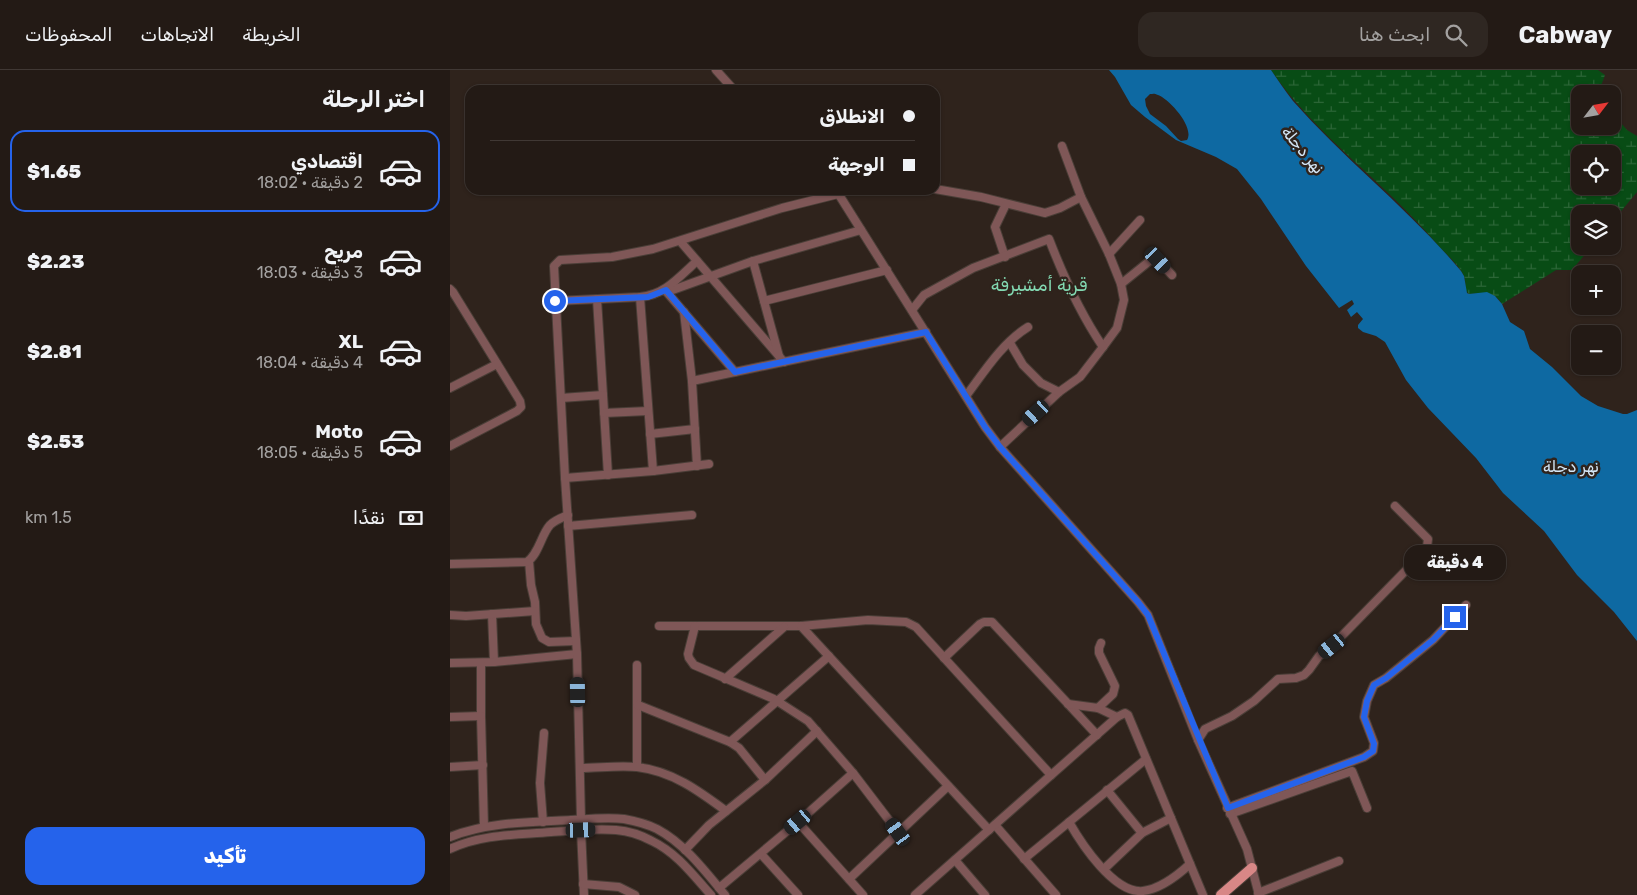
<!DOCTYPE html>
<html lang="ar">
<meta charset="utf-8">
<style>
:root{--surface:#231a15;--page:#2f2722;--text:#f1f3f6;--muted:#a3a1a0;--line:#403834;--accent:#2563eb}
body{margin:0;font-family:Rubik,"Noto Sans Arabic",sans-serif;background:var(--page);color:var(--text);direction:rtl;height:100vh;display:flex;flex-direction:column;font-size:19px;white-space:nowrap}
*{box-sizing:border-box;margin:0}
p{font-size:16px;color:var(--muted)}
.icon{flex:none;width:28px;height:28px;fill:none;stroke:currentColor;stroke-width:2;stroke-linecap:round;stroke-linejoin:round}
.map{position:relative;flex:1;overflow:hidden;direction:ltr}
.drawer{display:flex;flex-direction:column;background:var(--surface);width:450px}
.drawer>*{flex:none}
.hud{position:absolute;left:15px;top:15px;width:475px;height:110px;border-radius:15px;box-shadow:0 1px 4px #0004,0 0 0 1px var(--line);direction:rtl;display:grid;align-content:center;height:110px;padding:0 25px;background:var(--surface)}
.needle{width:32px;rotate:59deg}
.fabs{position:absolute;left:1121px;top:15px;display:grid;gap:10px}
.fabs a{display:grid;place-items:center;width:50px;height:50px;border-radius:10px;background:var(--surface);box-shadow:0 1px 4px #0004,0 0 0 1px var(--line);font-size:25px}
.end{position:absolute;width:22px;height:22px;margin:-11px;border:6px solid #2563eb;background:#fff;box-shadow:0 0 0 2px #fff}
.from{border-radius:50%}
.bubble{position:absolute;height:35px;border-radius:15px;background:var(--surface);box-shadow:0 1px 4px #0004,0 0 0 1px var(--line);font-size:16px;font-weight:800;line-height:35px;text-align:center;direction:rtl}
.car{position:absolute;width:15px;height:30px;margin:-15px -8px;border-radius:6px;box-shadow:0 0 4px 1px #0007;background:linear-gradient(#222 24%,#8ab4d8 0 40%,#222 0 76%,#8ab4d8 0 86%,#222 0)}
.hud b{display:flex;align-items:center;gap:18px;height:48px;font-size:19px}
.hud b+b{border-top:1px solid var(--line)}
.hud i{width:12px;height:12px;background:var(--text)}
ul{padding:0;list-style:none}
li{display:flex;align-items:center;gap:15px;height:82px;margin:0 10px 8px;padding:0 15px;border:2px solid transparent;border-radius:15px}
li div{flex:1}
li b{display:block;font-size:19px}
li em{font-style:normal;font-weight:800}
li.current{border-color:var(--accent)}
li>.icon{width:45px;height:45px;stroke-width:1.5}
h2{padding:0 25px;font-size:22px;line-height:60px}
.pay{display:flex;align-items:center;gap:12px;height:55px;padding:0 25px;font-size:19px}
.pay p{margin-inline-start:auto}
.action{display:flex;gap:10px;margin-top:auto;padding:10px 25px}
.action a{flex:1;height:58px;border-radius:15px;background:var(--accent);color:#fff;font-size:20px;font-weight:800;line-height:58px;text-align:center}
header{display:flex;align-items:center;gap:30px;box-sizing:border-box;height:70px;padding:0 25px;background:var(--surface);border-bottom:1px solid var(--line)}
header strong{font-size:24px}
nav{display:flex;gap:28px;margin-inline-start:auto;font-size:18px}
.search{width:350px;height:45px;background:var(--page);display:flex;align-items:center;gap:12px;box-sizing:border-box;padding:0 18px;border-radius:15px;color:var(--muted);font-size:19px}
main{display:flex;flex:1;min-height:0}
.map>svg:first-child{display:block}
.wetland{fill:url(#wetland-marsh);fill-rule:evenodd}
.water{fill:#0e69a2;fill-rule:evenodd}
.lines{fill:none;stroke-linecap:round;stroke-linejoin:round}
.minor-casing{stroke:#4a3e37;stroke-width:10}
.major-casing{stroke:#4a3e37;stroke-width:12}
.minor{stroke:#7f5757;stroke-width:8}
.major{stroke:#d88786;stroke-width:10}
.route{stroke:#2563eb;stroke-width:6}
.labels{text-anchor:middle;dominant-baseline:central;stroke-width:5;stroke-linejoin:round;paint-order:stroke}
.water-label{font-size:16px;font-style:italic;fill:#d4e7f7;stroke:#2f231c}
.quarter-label{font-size:18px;fill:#83d9b2;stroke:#2f231c}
</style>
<header>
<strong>Cabway</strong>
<div class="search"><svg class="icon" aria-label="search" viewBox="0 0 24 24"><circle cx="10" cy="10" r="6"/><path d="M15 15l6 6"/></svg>ابحث هنا</div>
<nav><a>الخريطة</a><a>الاتجاهات</a><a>المحفوظات</a></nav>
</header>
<main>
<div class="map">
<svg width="1187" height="825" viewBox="0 0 1187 825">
<defs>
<pattern id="wetland-marsh" width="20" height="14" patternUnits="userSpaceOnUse" patternTransform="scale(1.25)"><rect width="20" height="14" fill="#084c15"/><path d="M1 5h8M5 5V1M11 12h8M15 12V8" fill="none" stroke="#2c6637"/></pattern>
</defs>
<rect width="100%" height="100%" fill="#2f231c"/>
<path class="wetland" d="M821 0H1148L1155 5 1148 24H1130V56H1162L1163 44 1177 60 1187 66V122L1163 151 1162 144H1130V176H1142L1122 200H1106L1052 234C1045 221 1032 223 1019 224L1016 221C1015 216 1016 211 1014 206 1010 196 995 183 987 174 935 112 867 67 821 0ZM1130 84H1162V116H1130Z"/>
<path class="water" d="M659 0H821C828 10 835 21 843 31 896 91 960 140 1011 201L1014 206 1017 223 1019 224 1037 222 1045 226 1052 234 1060 252 1074 261 1080 279 1102 297 1131 326 1148 336 1173 344H1177L1187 340V571L1164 542 1127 505 1094 461 1053 423 1026 388 978 338 956 310 935 272 926 266 913 262 908 258V255L913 249 907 242 901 247 897 240 904 234 902 230 889 238 856 196 811 129 787 99 766 87 726 70 695 47 681 35 665 7ZM700 24C703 24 704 23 708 25 719 29 745 57 737 70L731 71 728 69 716 56 700 44 696 36 695 29Z"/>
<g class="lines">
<defs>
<g id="minor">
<polyline points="266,0 284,20"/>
<polyline points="612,76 631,127"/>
<polyline points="485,119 531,127 595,143 610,138 631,127 659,184 671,214 674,230 667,258 653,277 630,307 609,322 550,377"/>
<polyline points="386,120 535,357 550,377 688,532 698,545 748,670"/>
<polyline points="230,171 334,292"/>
<polyline points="659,184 690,150"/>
<polyline points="555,187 545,157 556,134"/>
<polyline points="303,191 329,286"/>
<polyline points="671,214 702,189 708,190 722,205"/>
<polyline points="0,219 3,222 70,331 71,337 67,341 0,376"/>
<polyline points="215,220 285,302"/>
<polyline points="217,222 303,191 411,160"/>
<polyline points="190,227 203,401"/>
<polyline points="147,229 158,405"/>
<path d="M105 231 190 227C215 225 229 207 247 191"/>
<polyline points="314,231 437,200"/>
<path d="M462 240 474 225 523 198 599 169C614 208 630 243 653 277"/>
<polyline points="234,242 242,311 247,396"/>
<polyline points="560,273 573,295 591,313 609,322"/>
<polyline points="242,311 476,262"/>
<polyline points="0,318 47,294"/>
<path d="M516 326C534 302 552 273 578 257"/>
<polyline points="111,328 153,325"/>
<polyline points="154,343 198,341"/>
<polyline points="200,364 245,359"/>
<polyline points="115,408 203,401 259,394"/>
<polyline points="118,456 242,445"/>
<polyline points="79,491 81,515 85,532 86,554 92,568 99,572 126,571"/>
<path d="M0 494 77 492C89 484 91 465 100 455 105 450 111 448 118 445"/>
<polyline points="42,544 44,592"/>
<polyline points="0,545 16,546 85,541"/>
<polyline points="209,556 351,556 418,550 456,552 466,557 601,705"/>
<polyline points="245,556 238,584 239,588 244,595 324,629 358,651 403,703 448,762"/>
<polyline points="351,556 539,760"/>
<polyline points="494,588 530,554 534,552 542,552 647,665"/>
<polyline points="0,593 44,592 127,584"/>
<polyline points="31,593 31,646 34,757"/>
<polyline points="187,595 187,697"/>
<polyline points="275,609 334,557"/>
<polyline points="618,634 648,638 667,647"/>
<polyline points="188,635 280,672 289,678 315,710"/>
<polyline points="648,638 663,624 665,616 649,583 649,578 651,573"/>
<polyline points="0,647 31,646"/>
<polyline points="280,672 379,586"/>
<polyline points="0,697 33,695"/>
<path d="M130 698C148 698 169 695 187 697 222 701 249 721 276 741"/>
<polyline points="657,720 692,763"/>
<polyline points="777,738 914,687 923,681 924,673 914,647 917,631 924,615 936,608 983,570 1016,535"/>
<polyline points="780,744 902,701 917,738"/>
<polyline points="131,750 127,584 115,408 104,196 110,190 162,187 203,179 332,138 388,124 395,120"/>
<polyline points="93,752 90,713 94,663"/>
<polyline points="348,752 413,825"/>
<path d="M619 752C631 773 664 824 693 821 710 819 728 805 740 794"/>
<polyline points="545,755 606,825"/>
<polyline points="131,760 134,825"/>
<path d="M0 767C37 752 81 752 121 750 138 749 157 747 174 749 185 751 197 754 207 759 235 774 255 801 275 825"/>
<path d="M0 779C32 764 67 765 101 762 122 761 145 758 166 760 179 761 191 765 202 771 227 783 243 805 261 825"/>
<polyline points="235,780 259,755 315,710 367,661"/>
<polyline points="311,784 348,825"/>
<polyline points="574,789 696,689"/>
<polyline points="505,790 535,825"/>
<polyline points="654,799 692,763 721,748"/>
<polyline points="399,809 498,716"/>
<polyline points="133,814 169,817 185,825"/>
<polyline points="269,818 348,752 403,703"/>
<polyline points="808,823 889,791"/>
<polyline points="465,825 667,647 675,643 678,645 753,825"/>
<polyline points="809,825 797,779 748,670 755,659 782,646 804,631 828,609 846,608 854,605 859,600 869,586 882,576 968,488 977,477 978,469 945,436"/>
</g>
<polyline id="major" points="771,825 802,798"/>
</defs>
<use href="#minor" class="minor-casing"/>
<use href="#major" class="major-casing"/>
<use href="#minor" class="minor"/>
<use href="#major" class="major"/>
</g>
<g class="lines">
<polyline class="route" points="105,231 198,227 216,220 285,302 476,262 535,357 550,377 688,532 698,545 778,738 914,687 923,681 924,674 914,647 917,631 924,615 936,608 983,570 1005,547"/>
</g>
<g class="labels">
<g class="water-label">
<text transform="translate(853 80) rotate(50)">نهر دجلة</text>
<text x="1121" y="396">نهر دجلة</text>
</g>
<g class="quarter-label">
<text x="589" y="215">قرية أمشيرفة</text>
</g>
</g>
</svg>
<div class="fabs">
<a><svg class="needle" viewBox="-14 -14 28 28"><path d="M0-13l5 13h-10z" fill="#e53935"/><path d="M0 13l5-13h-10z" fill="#a3a1a0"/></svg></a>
<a><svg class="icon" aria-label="locate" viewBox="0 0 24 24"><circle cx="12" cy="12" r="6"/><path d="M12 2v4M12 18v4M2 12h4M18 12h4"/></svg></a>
<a><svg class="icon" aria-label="layers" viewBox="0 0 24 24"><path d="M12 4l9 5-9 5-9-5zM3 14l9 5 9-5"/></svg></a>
<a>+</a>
<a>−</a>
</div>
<i class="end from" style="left:105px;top:231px"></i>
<i class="end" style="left:1005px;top:547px"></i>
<div class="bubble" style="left:954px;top:475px;width:102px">4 دقيقة</div>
<i class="car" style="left:708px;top:190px;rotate:137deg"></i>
<i class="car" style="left:586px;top:343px;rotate:228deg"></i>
<i class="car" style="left:882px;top:576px;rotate:231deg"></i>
<i class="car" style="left:128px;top:622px;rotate:359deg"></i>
<i class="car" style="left:348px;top:752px;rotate:230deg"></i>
<i class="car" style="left:131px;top:760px;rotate:88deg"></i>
<i class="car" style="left:448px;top:762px;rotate:324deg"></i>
<div class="hud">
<b><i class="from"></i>الانطلاق</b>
<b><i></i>الوجهة</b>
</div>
</div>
<section class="drawer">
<h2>اختر الرحلة</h2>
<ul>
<li class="current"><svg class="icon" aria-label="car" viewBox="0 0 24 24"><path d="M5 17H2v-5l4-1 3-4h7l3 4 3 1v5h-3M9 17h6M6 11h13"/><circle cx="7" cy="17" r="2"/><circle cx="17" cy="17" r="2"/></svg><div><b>اقتصادي</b><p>2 دقيقة · 18:02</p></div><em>$1.65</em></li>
<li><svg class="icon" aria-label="car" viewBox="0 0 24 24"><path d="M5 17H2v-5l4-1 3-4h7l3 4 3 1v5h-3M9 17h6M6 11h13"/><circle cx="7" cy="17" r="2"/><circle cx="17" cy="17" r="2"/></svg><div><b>مريح</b><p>3 دقيقة · 18:03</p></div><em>$2.23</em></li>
<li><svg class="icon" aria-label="car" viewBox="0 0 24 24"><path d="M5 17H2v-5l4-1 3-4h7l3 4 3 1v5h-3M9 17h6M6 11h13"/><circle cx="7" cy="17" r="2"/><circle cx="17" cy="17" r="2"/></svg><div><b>XL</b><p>4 دقيقة · 18:04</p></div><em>$2.81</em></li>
<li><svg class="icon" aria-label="car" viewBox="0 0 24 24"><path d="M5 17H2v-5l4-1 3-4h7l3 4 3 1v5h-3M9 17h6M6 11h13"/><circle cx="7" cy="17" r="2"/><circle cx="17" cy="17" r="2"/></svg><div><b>Moto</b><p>5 دقيقة · 18:05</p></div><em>$2.53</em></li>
</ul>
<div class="pay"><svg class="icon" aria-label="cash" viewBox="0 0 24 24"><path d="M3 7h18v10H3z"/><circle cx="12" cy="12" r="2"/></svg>نقدًا<p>1.5 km</p></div>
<div class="action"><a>تأكيد</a></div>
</section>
</main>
